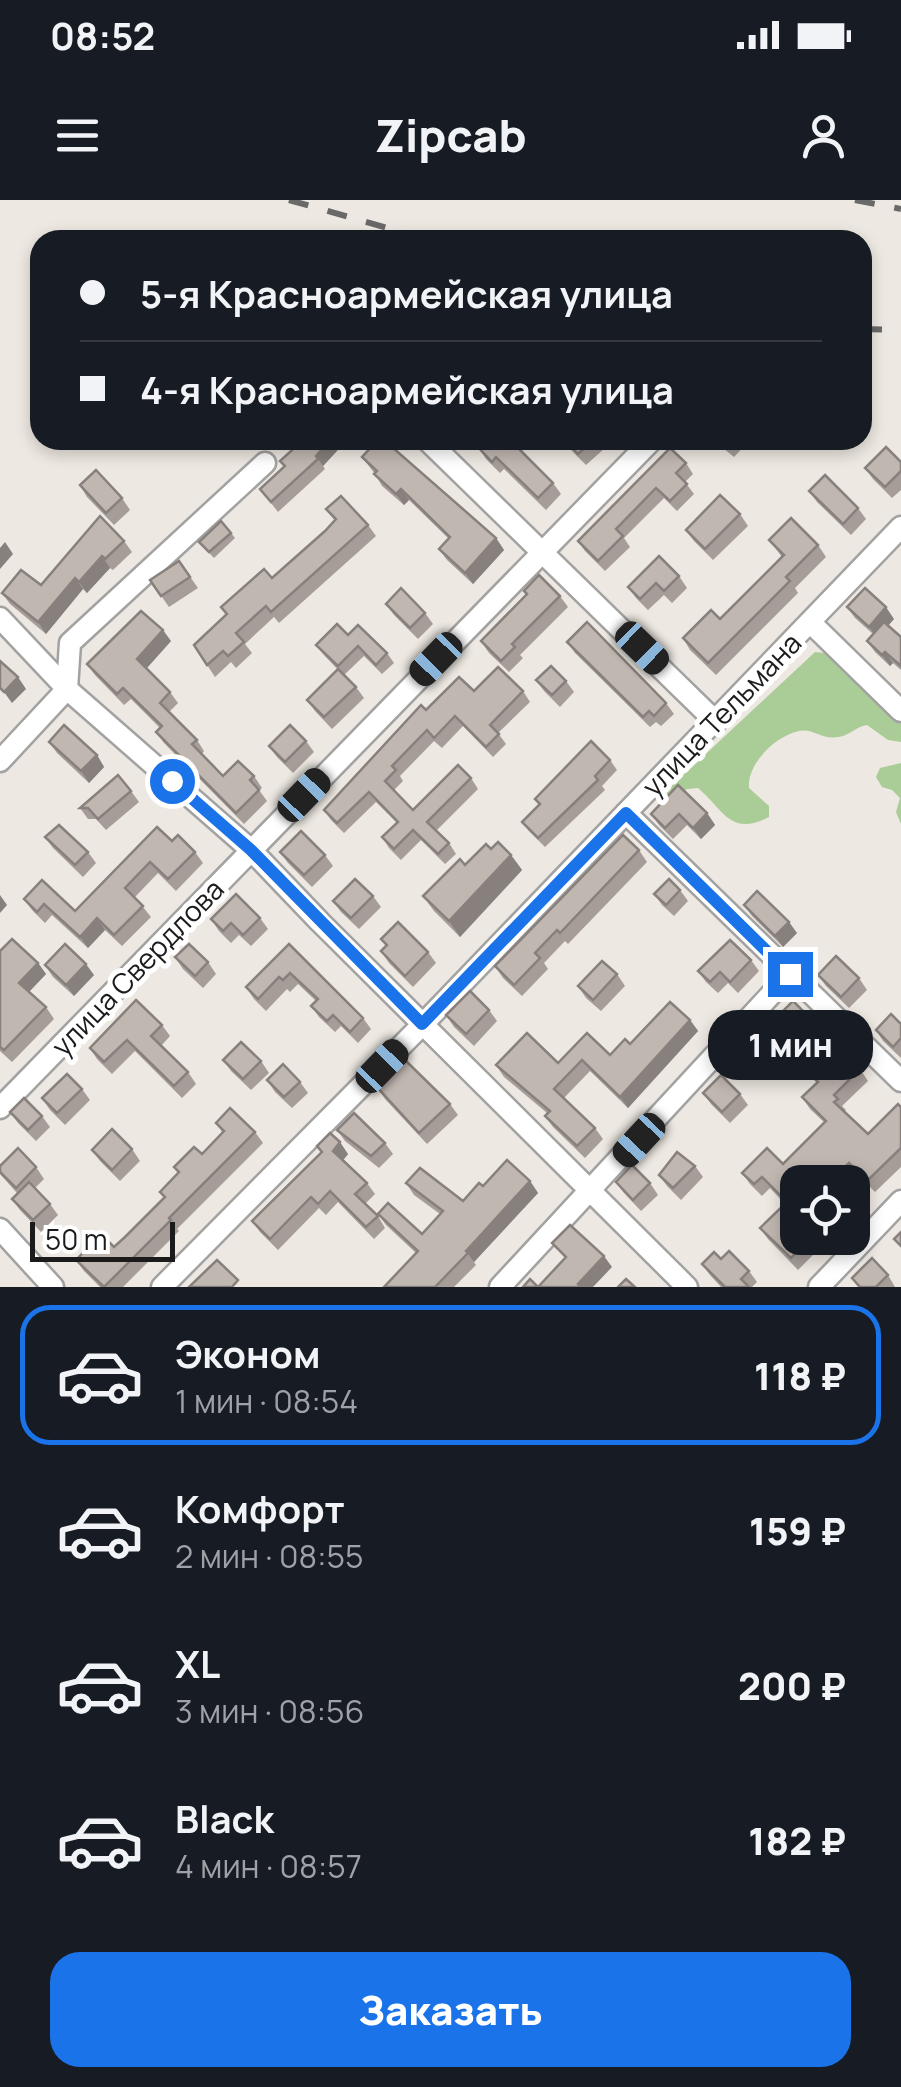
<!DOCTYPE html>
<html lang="ru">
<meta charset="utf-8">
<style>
:root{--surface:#171b24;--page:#242831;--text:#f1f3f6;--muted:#9ea1a6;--line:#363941;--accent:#1a73e8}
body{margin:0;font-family:Manrope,sans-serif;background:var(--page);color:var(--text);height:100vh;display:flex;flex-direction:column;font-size:38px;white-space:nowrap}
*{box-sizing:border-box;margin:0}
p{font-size:32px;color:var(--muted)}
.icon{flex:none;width:55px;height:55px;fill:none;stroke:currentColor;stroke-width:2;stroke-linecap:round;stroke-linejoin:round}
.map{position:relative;height:1087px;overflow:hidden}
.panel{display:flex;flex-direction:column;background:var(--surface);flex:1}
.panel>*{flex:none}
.banner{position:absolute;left:30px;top:30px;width:842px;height:220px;border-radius:30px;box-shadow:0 5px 15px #0003;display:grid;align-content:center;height:220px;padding:0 50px;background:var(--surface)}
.buttons{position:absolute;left:780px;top:965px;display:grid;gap:20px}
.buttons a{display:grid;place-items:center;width:90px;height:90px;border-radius:20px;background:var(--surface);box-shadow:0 5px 15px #0003;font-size:50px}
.scale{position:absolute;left:30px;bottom:25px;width:145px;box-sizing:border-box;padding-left:10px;border:5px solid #1b1b1b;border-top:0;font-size:28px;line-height:35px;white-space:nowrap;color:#1b1b1b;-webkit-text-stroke:8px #fff;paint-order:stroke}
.end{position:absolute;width:45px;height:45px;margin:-22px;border:12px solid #1a73e8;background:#fff;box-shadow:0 0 0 5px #fff}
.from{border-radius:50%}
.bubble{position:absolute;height:70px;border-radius:30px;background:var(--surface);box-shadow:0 5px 15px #0003;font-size:32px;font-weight:800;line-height:70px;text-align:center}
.car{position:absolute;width:30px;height:60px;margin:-30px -15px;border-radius:12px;box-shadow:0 0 8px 2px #0007;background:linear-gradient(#222 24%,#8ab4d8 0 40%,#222 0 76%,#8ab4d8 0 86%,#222 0)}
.banner b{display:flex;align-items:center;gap:35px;height:95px;font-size:38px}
.banner b+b{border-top:2px solid var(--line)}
.banner i{width:25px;height:25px;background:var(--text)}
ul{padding:18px 0 0;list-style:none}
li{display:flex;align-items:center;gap:30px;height:140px;margin:0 20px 15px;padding:0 30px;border:5px solid transparent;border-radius:30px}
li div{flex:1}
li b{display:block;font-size:38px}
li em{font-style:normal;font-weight:800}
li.current{border-color:var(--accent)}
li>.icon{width:90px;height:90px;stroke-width:1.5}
.cta{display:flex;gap:20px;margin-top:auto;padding:20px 50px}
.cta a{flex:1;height:115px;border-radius:30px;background:var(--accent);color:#fff;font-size:40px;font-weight:800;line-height:115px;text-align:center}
.status{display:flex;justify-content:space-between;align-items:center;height:70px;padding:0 50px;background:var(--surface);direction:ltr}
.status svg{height:28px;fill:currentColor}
header{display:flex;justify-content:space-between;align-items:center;height:130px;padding:0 50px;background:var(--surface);font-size:45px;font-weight:800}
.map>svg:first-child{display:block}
.forest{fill:#aacc96}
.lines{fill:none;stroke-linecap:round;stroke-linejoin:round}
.street-casing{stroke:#a2a2a2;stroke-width:25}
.street{stroke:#fff;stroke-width:20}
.rail{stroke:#696969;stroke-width:6;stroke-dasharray:20 20;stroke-linecap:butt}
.wall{fill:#a69d98}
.shaded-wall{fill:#87807c}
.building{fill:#c1b7b1;stroke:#87807c;stroke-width:2.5}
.route{stroke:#1a73e8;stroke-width:12}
.labels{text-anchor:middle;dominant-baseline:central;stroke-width:10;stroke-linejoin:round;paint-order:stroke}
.street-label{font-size:28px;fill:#1b1b1b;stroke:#fff}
</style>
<div class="status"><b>08:52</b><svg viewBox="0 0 49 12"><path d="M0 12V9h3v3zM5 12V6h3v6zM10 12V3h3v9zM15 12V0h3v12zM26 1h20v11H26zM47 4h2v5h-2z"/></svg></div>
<header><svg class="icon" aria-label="menu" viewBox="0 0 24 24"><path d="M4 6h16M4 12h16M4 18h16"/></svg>Zipcab<svg class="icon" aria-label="person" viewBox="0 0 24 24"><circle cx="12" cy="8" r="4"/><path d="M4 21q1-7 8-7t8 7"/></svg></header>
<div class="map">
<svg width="901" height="1087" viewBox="0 0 901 1087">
<rect width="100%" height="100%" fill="#ede8e1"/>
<g class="forest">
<path d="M815 452 825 453 901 517V542L888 540 867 525C855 527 849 536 838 537 822 540 813 528 799 531 775 536 747 564 749 588L769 606V617C730 637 724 610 698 588L687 589 670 602 665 601 664 593Z"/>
<polygon points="901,563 901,624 896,612 900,598 892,590 882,587 876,577 880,568"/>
</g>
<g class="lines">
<defs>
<g id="street">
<polyline points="427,240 716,522"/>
<polyline points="0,418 67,489 251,650 320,722 687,1087"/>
<polyline points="810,422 901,511"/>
<polyline points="0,561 67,489 70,443 265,263"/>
<polyline points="626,613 901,881"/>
<polyline points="0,908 652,240"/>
<polyline points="0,1029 53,1087"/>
<polyline points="162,1087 423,824 901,327"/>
<polyline points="500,1087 790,774"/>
<polyline points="819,1087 901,1001"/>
</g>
</defs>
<use href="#street" class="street-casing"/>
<use href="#street" class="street"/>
<g class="rail">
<polyline points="289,0 430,40"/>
<polyline points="855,0 901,9"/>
<polyline points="862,129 901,130"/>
</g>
</g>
<g class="wall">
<polygon points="233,240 253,240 242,250"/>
<polygon points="303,240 347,240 323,266 325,269 278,312 260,289 284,267 280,261"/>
<polygon points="485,240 530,240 531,242 521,252 553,283 561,294 546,310 504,269 500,273 486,259 478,247"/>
<polygon points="561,240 614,240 586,265"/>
<polygon points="713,240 750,240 734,257"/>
<polygon points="362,257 496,338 504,350 473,384 447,360 439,349 449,339 409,300 404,305 382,286 375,274"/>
<polygon points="901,262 901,290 892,298 873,279 865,268"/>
<polygon points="686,263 693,274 685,282 694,294 677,311 664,298 624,338 630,347 605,371 585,351 578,341"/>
<polygon points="80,285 122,298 130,310 114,325 87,297"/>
<polygon points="809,291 858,308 866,319 851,335 817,302"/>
<polygon points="326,309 368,325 376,336 279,423 274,417 245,444 252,453 236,468 231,462 215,477 194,445 226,415 221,407 272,378 325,331 335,321"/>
<polygon points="740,314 748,326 713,360 694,341 686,330"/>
<polygon points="231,333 235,338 214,358 199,342"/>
<polygon points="769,340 818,345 826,357 795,388 798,393 716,475 690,450 683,438 720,419 782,357"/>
<polygon points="124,341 132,352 113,370 110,368 87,393 83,389 46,434 10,404 2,393 41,385"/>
<polygon points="179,361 198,388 169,407 150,380"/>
<polygon points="679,376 687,388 672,403 664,395 648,410 636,398 628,387"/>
<polygon points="560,396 568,407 520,455 523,458 509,472 489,453 481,441"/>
<polygon points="386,404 425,413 433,424 418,439 394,415"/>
<polygon points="847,407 894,419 888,426 901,437 901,470 893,463 890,466 875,452 867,441 873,434 855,418"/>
<polygon points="348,435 387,453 394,463 382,474 364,456 344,475 356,487 364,498 332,529 315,511 307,500 341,473 323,454 316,445"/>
<polygon points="171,441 147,468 170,492 178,503 169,512 197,540 204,551 202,554 223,576 254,576 262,588 259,590 267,601 244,624 164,543 156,532 160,528 131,499 124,505 95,475 87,464"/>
<polygon points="567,442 666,503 674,514 661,526 656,522 650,527 575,453"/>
<polygon points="536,480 566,481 574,492 560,507 544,491"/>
<polygon points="474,491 523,491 530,502 498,533 506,544 493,557 463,526 442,548 434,541 400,576 403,581 394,590 413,610 471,578 478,589 436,631 449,643 456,654 445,664 421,640 401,660 389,648 382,637 397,623 376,602 344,633 331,620 324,610 426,510"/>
<polygon points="306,541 314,552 293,573 277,557 269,546"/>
<polygon points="49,542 97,555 104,567 89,583 57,553"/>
<polygon points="610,560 617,570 602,586 605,590 545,647 529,631 522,622 539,605 535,599"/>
<polygon points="131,591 139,602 106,630 96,619 88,619 80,608"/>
<polygon points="707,613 715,625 701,639 687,625 673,639 659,625 651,614"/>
<polygon points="45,637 88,652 96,663 83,677 53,648"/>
<polygon points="172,641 195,652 203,663 176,691 158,673 135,697 151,717 122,746 105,730 88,748 52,715 45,723 32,710 24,699 75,711"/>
<polygon points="639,650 647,662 568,744 565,741 544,763 548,769 522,796 503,778 495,766"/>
<polygon points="280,652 325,655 333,666 312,687 288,663"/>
<polygon points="511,655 522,670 460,737 434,711 423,696 465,665"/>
<polygon points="680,690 688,701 674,716 662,705 654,694"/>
<polygon points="373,696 381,707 359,729 341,712 333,701"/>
<polygon points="744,705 797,733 783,747 752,716"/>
<polygon points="260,718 268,729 251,746 239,735 231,743 219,731 211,719"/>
<polygon points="381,739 428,752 436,763 413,787 389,763 381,751 386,746"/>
<polygon points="289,744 363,818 371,829 358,843 341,826 335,832 319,817 311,806 316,801 298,784 290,792 287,789 266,811 254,799 246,787"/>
<polygon points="0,751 38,763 46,774 29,792 46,807 54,819 12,862 0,851"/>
<polygon points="175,757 208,762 216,774 203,788 183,769"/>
<polygon points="751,760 759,771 738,793 728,783 718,793 706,782 698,771"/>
<polygon points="45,765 94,775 74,796 53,777"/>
<polygon points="617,774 625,786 601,811 586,798 578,786"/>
<polygon points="818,775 859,778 867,790 849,808 826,786"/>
<polygon points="489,810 497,821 474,846 454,827 446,815"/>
<polygon points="776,818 811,819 819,830 802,847 784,829"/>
<polygon points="690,820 698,831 628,908 590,871 564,898 595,928 603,939 585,958 553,927 545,916 547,913 504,877 496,865 558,863 610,855 630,844"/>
<polygon points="901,824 901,858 883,841 876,830"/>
<polygon points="162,825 170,836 161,846 188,872 196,884 182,898 135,851 112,874 97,859 90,848"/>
<polygon points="223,860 261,861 269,873 251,890 231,871"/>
<polygon points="860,869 868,881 842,906 846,910 844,912 868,934 901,907 901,967 875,992 857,974 848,982 798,982 798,1038 830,1038 798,1070 768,1039 760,1028 785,1004 770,988 762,996 750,984 742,973 783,964 825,923 810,909 802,897 817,883 809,873"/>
<polygon points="267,880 300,882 308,893 292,908 275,892"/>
<polygon points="377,887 450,904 458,915 427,944 385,899"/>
<polygon points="82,889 90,900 65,925 50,910 42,898"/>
<polygon points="703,893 740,894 748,905 730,923 711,904"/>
<polygon points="10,912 42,916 50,927 36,941 18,923"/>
<polygon points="216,923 255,932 263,943 177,1029 179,1031 123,1087 100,1087 84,1071 76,1060 114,1047 125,1037 164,998 160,992 178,973 174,967 202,954 223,933"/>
<polygon points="337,930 385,943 393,954 379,968 345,941"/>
<polygon points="317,946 348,954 343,960 367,983 375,994 365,1004 378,1016 385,1028 374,1039 338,1002 326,1015 319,1008 278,1050 260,1032 252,1021 321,953"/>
<polygon points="132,949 140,961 120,981 100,961 92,950"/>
<polygon points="0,966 36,967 44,979 35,988 50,1004 58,1015 41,1032 20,1010 12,999 17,993 0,974"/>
<polygon points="695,966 703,977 681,1000 667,986 659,975"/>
<polygon points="530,981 538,993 486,1049 474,1062 476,1065 454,1087 384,1087 416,1053 386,1025 378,1014 422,1034 440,1014 414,995 406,983 463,1001 483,986"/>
<polygon points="616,982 650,983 658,995 641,1011 624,993"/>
<polygon points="721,1059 749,1071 757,1082 752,1087 721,1087 710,1075 702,1064"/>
<polygon points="888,1075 895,1087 858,1087 852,1078"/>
</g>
<g class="shaded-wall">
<polygon points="330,240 347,240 323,266 316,256"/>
<polygon points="401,289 409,300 404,305 396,294"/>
<polygon points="496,338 504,350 473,384 465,373"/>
<polygon points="5,342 13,354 0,369 0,348"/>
<polygon points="102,356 110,368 87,393 79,382"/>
<polygon points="75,378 83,389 46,434 38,422"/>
<polygon points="886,407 894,419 877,438 869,427"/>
<polygon points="163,430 171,441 145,470 137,459"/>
<polygon points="885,452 893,463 890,466 882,455"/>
<polygon points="18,477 26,489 12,503 4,492"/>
<polygon points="97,555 104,567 89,583 81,571"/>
<polygon points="707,613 715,625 701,639 693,628"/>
<polygon points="511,655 522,670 460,737 449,721"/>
<polygon points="0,695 7,705 0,713"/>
<polygon points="97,718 105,730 88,748 80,737"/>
<polygon points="789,722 797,733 783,747 775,736"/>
<polygon points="38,763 46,774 27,794 19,783"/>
<polygon points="86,764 94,775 74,796 66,785"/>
<polygon points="690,820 698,831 628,908 620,897"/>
<polygon points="340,942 348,954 341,963 333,951"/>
<polygon points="530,981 538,993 474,1062 466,1051"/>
<polygon points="604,1056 612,1067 593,1087 580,1087 578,1084"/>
</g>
<g class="building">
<polygon points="303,240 330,240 316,256 318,259 271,302 260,289 285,266 280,261"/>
<polygon points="378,240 384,240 496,338 465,373 439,349 450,337 401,289 396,294 374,274 377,271 362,257"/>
<polygon points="485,240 514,240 512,242 553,283 538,298 496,257 492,262 478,247"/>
<polygon points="565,240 593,240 578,254"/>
<polygon points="719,240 731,240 726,245"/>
<polygon points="886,247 901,262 901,271 885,287 865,268"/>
<polygon points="670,248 686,263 676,273 687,284 670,301 656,288 616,329 623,336 598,361 578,341"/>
<polygon points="96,270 122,298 106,313 80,285"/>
<polygon points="825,275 858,308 843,324 809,291"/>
<polygon points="720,295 740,314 705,349 686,330"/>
<polygon points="341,296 368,325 271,412 266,406 236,433 244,442 228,456 223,451 207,465 194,445 227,414 221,407 264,369 272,378 325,331 336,319 326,309"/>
<polygon points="100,316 124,341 105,359 102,356 79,382 75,378 38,422 2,393 21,370 41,385"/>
<polygon points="791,318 818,345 786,377 790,381 708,463 683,438 711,410 720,419 784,355 769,340"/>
<polygon points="221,321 231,333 209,352 199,342"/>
<polygon points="659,356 679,376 664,391 656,383 640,399 628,387"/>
<polygon points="179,361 190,377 161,396 150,380"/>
<polygon points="539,375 560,396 512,444 515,447 501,461 481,441 527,394 524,391"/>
<polygon points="401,388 425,413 410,428 386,404"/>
<polygon points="865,388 886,407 869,427 847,407"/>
<polygon points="141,411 163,430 137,459 170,492 160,503 197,540 192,544 223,576 238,561 254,576 250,580 259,590 236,613 156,532 162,526 123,488 117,494 87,464"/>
<polygon points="587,422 666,503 654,516 649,511 643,517 567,442"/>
<polygon points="884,422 901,437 901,466 885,452 882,455 867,441"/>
<polygon points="337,424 348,435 358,425 387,453 376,465 358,446 338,466 316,445"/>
<polygon points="0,461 18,477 4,492 0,488"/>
<polygon points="551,466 566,481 552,495 536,480"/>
<polygon points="498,467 523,491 490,525 499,534 486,547 455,516 434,538 427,530 392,566 396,570 385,581 413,610 458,565 471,578 427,622 449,643 438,654 413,630 394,649 382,637 398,622 369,592 337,623 324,610 421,505 426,510 459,477 474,491"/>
<polygon points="338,469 356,487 324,517 307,500"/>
<polygon points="64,525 97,555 81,571 49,542"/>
<polygon points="290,525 306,541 285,562 269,546"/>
<polygon points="591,541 610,560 595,576 598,580 538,638 522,622 540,604 535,599"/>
<polygon points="118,575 131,591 98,619 88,608 80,608"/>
<polygon points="678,585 707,613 693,628 679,614 665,628 651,614"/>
<polygon points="59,625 88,652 75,665 45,637"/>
<polygon points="157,627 172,641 178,635 195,652 168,679 150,662 125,688 143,706 114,735 97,718 80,737 44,704 37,712 24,699 42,680 75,711"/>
<polygon points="301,631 325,655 304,675 280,652"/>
<polygon points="623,635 639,650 560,733 557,730 535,753 540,758 514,785 495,766"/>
<polygon points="498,642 511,655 449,721 423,696 460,659 465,665 486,644 491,649"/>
<polygon points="355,679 373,696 351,718 333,701"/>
<polygon points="669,679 680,690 666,705 654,694"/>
<polygon points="757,691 789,722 775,736 744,705"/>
<polygon points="236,694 260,718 243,735 231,723 223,731 211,719"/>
<polygon points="398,722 428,752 405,776 381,751 387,745 381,739"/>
<polygon points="12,739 38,763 19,783 46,807 4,850 0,847 0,751"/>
<polygon points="730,740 751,760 730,782 720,772 710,782 698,771"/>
<polygon points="65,744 86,764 66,785 45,765"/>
<polygon points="189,744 208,762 195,776 175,757"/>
<polygon points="289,744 363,818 350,832 333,815 327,821 311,806 318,799 290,773 283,780 279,777 258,799 246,787"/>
<polygon points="836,756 859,778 841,797 818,775"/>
<polygon points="602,761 617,774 593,800 578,786"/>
<polygon points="470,791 489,810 466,834 446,815"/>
<polygon points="136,800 162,825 151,836 188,872 174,886 127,840 104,862 90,848"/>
<polygon points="793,801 811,819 794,836 776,818"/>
<polygon points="670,802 690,820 620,897 582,860 554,889 595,928 577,946 545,916 550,911 496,865 527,833 558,863 587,833 610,855 625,839 630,844"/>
<polygon points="891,814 901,824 901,838 893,847 876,830"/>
<polygon points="241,842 261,861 243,879 223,860"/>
<polygon points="837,846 860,869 834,895 838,899 834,902 868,934 898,904 901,907 901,948 867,981 849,963 829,982 798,982 798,1038 811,1038 791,1058 760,1028 787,1002 762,977 754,984 742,973 767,948 783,964 826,921 802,897 818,882 809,873"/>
<polygon points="405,860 450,904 419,933 377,887"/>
<polygon points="283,864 300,882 284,897 267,880"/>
<polygon points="67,874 82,889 57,913 42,898"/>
<polygon points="721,875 740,894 722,912 703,893"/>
<polygon points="24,898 42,916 28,930 10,912"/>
<polygon points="230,908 255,932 169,1018 171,1020 104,1087 76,1060 101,1034 114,1047 125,1037 165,997 160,992 179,972 174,967 194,947 202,954 224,931 216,923"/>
<polygon points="354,913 385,943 371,956 337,930"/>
<polygon points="112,929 132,949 112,970 92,950"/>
<polygon points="330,933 340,942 333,951 367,983 355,994 378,1016 366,1027 330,991 318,1004 311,997 270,1039 252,1021 322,952 317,946"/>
<polygon points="18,948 36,967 16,988 0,972 0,966"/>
<polygon points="677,952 695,966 673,988 659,975"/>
<polygon points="507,960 530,981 478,1038 466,1051 468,1053 435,1087 384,1087 418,1051 378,1014 388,1003 422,1034 443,1011 406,983 420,968 463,1001 479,983 483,986"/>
<polygon points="632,965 650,983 633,1000 616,982"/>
<polygon points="29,982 50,1004 33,1020 12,999"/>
<polygon points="570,1025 604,1056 578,1084 581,1087 523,1087 530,1079 538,1087 566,1057 552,1043"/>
<polygon points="901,1032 901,1046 894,1039"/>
<polygon points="729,1051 749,1071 741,1079 749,1087 725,1087 702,1064 714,1052 721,1059"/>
<polygon points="872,1058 888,1075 876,1087 860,1087 852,1078"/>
<polygon points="217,1060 238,1080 232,1087 189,1087"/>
<polygon points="626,1079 635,1087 618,1087"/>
</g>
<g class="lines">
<polyline class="route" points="172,581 251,650 422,824 626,613 790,774"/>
</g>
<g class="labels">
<g class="street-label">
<text transform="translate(721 514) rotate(-46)">улица Тельмана</text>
<text transform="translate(137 767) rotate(-46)">улица Свердлова</text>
</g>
</g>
</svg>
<div class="buttons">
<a><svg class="icon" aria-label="locate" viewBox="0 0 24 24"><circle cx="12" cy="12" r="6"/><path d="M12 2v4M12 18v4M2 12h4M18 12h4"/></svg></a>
</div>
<div class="scale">50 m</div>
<i class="end from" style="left:172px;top:581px"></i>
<i class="end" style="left:790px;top:774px"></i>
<div class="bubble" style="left:708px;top:810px;width:165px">1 мин</div>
<i class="car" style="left:642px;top:448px;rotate:134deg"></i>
<i class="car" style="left:436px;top:459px;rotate:224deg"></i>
<i class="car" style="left:304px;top:595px;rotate:44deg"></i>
<i class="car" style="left:382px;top:866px;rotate:44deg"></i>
<i class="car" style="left:639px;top:940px;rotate:223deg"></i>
<div class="banner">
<b><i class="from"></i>5-я Красноармейская улица</b>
<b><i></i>4-я Красноармейская улица</b>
</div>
</div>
<section class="panel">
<ul>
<li class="current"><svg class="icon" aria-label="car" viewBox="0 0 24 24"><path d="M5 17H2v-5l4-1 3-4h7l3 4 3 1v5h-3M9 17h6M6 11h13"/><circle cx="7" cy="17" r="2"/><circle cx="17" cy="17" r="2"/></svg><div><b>Эконом</b><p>1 мин · 08:54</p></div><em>118 ₽</em></li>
<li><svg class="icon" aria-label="car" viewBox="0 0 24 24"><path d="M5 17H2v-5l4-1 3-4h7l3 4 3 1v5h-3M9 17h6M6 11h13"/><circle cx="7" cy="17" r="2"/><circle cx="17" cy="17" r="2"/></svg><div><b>Комфорт</b><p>2 мин · 08:55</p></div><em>159 ₽</em></li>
<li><svg class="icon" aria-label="car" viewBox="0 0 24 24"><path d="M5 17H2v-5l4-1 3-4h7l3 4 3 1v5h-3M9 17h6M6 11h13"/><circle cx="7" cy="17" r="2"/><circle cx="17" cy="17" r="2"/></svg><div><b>XL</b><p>3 мин · 08:56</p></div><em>200 ₽</em></li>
<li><svg class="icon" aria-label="car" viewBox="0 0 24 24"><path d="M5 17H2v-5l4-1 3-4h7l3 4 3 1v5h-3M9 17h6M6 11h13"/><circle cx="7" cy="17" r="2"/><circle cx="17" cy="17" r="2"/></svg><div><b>Black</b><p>4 мин · 08:57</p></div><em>182 ₽</em></li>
</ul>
<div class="cta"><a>Заказать</a></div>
</section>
